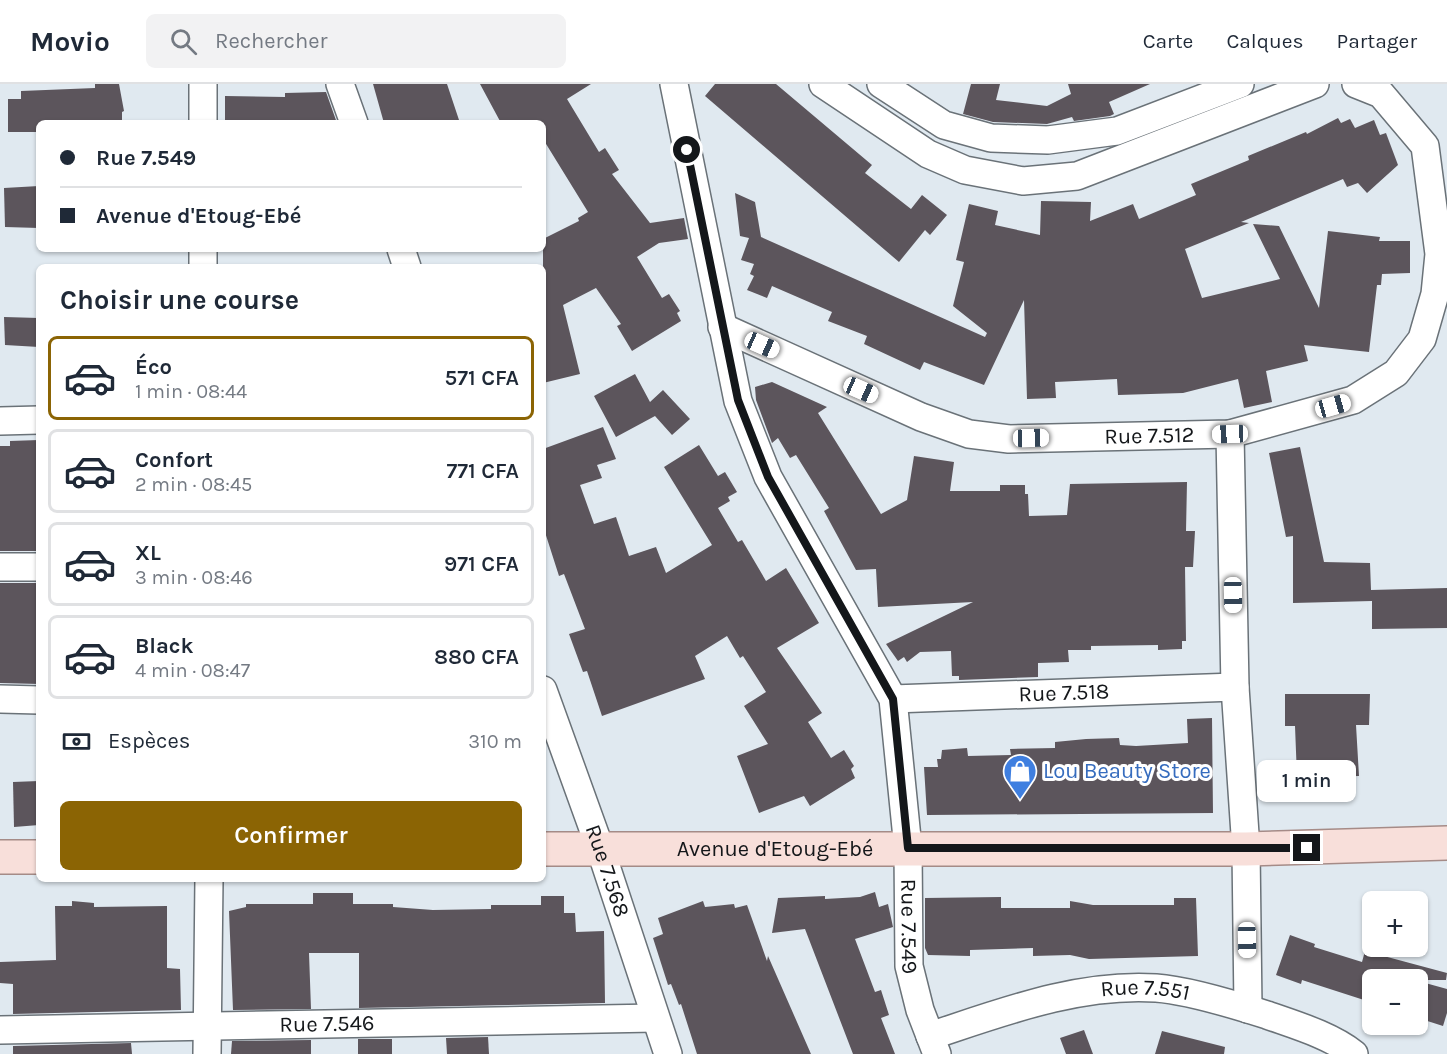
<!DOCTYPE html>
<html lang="fr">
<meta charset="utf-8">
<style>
:root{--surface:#fff;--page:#f2f2f3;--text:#1f2937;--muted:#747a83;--line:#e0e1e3;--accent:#8b6404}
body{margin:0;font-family:Karla,sans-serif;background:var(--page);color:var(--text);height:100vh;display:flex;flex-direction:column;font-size:22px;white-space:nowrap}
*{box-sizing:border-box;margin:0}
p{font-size:20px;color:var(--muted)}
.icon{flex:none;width:33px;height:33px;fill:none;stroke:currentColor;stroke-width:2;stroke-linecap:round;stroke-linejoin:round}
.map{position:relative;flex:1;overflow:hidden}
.sheet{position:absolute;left:36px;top:180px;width:510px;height:618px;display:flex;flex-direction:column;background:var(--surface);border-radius:9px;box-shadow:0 2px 4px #0004}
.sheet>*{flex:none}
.guide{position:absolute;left:36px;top:36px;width:510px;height:132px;border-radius:9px;box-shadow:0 2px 4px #0004;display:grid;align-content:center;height:132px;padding:0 24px;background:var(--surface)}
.tools{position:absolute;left:1362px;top:807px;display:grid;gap:12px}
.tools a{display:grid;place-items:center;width:66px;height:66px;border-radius:9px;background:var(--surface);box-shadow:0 2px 4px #0004;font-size:30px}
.end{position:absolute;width:27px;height:27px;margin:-14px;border:8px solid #14171a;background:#fff;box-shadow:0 0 0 3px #fff}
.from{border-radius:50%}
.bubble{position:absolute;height:42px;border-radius:9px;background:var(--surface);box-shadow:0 2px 4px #0004;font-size:20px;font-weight:600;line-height:42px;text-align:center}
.car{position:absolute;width:18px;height:36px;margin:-18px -9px;border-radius:8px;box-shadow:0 0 4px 2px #0007;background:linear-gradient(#fff 24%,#345 0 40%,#fff 0 76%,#345 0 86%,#fff 0)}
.guide b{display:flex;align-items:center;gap:21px;height:57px;font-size:22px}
.guide b+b{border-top:2px solid var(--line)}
.guide i{width:15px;height:15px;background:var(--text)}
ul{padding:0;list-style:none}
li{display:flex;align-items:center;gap:18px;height:84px;margin:0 12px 9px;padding:0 12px;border:3px solid var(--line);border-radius:9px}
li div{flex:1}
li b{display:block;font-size:22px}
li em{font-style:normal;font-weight:600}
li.active{border-color:var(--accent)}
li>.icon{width:54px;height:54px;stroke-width:1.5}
h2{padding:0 24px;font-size:27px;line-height:72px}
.pay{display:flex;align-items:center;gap:15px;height:66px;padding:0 24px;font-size:22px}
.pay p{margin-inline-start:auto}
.button{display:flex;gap:12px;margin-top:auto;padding:12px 24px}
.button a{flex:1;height:69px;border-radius:9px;background:var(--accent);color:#fff;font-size:24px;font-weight:600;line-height:69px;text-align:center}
header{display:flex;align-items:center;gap:36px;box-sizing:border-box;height:84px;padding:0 30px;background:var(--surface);border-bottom:2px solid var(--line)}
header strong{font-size:28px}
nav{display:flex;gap:33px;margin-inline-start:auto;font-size:21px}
.search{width:420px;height:54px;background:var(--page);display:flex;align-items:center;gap:15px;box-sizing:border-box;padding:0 21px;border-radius:9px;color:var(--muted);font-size:22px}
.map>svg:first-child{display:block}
.building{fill:#5c555c}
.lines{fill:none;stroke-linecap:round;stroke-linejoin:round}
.minor-casing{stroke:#6a7278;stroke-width:30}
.major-casing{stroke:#a58b87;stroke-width:36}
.minor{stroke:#fff;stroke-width:27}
.major{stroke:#f8dfda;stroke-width:33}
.route{stroke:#14171a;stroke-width:8}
.labels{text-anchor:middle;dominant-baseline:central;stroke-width:6;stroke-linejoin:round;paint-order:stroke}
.street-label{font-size:22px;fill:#14171a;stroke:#fff}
.shop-label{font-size:22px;fill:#366cbe;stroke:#fff;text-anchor:start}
</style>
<header>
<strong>Movio</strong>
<div class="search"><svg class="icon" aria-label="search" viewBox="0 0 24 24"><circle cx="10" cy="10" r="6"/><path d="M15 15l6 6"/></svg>Rechercher</div>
<nav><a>Carte</a><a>Calques</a><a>Partager</a></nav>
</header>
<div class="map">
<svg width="1447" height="970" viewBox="0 0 1447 970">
<rect width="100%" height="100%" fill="#e0e9f0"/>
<g class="building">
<polygon points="95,0 119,0 124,27 122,28 122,39 39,39 39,48 8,48 8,15 21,15 21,7 95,4"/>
<polygon points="373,0 447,0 460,39 384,39"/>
<polygon points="480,0 591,0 567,15 599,68 605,64 619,86 612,90 650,139 684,134 688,155 659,159 637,173 662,214 669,210 680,227 677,229 681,237 632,267 617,242 621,240 596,204 563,221 580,290 543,299 543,155 579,137 578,134 588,128 543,55 543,39 501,39"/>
<polygon points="715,0 776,0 872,81 865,89 911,125 922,111 947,131 930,151 925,146 899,178 705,12"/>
<polygon points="971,0 1000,0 996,16 1047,22 1071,10 1068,0 1150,0 1109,18 1114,30 1110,32 1074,37 1072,33 1047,40 993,38 963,30"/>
<polygon points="326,8 337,39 225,39 225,12 285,13 285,9"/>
<polygon points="1338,34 1341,39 1350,35 1355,44 1374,36 1380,51 1386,49 1398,81 1367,109 1358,99 1347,103 1343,95 1241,138 1249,139 1185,165 1202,214 1280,195 1253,140 1279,142 1319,224 1328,147 1380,153 1379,157 1410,157 1410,189 1382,190 1381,201 1377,201 1369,268 1304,261 1308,277 1266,287 1272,318 1244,324 1238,295 1183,309 1118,311 1117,295 1055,298 1056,314 1027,315 1024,216 984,301 924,278 920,286 864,260 867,252 828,237 832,228 772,202 767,214 747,206 754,192 750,190 754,180 741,176 749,154 740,152 735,109 755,118 761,153 985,253 987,249 953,222 964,178 956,176 969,120 998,127 995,141 1040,151 1041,117 1091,118 1090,137 1133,120 1139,135 1196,111 1191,100 1249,76 1248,72 1306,48 1307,50"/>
<polygon points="39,102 39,144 5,143 4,104"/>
<polygon points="4,233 39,234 39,263 5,261"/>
<polygon points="635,290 650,318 663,306 690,335 672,351 655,332 616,353 594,312"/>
<polygon points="772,298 827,323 818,329 881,430 907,416 914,372 954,378 950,407 1000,407 1000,401 1025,401 1025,410 1028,410 1029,432 1067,431 1070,400 1187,398 1186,447 1195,447 1193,483 1185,483 1186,557 1182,557 1182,565 1158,566 1158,561 1091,562 1091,566 1068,566 1069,578 1038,579 1038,593 959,596 959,592 952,592 951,567 920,568 907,578 904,573 898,577 886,560 973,518 878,523 876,485 856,486 824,427 829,424 796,371 790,374 778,354 772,359 756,316 755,303"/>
<polygon points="603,343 616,375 597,381 602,394 580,401 594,440 616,433 629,472 656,463 666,489 712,461 664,383 699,361 718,392 725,388 737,408 728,413 730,417 718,424 738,458 742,456 766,497 786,484 819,539 777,564 822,629 808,638 831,674 844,666 854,682 851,685 855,694 810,722 804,712 759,729 737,672 768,660 744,622 766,608 743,572 740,574 727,552 695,572 705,595 602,632 587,587 583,588 569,550 585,545 564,490 559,492 543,442 543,365"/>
<polygon points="39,356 39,467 0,467 0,362 10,362 10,357"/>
<polygon points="1300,363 1324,478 1370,479 1371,506 1447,504 1447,544 1372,545 1372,517 1293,519 1293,452 1286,453 1269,369"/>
<polygon points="0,499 39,499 39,600 0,599"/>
<polygon points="1285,610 1370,610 1369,641 1356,641 1359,692 1297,693 1295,642 1285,642"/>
<polygon points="1212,634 1213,729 927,731 924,683 938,683 937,675 941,675 942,666 967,664 968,672 1011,671 1010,665 1055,664 1055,658 1086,655 1119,654 1120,661 1136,662 1188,659 1187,635"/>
<polygon points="39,697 39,741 14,743 13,698"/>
<polygon points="875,808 879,823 888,820 893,843 855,855 875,908 881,906 889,931 881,934 895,970 853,970 805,845 772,849 778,814 825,812 825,815 860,813"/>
<polygon points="313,809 353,809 353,820 393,820 393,823 433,826 491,825 491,821 541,821 541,812 564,812 564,829 575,829 576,848 604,847 605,919 359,924 359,869 309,869 311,925 233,926 229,827 246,823 246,820 313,820"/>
<polygon points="1001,813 1001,824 1070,824 1070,817 1093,821 1174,821 1174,814 1196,814 1198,872 1089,875 1070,871 1033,872 1033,864 970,866 970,872 928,871 925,864 925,814"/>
<polygon points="72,817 94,819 94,823 167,822 167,884 180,885 181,926 13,930 13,900 0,899 0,878 56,876 55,822 72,822"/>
<polygon points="703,817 705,823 734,820 735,824 747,821 767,877 768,872 811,970 697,970 681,920 679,921 671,900 668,901 653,854 663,850 658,834"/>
<polygon points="1290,851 1315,860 1314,863 1362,878 1365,867 1447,889 1446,896 1370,896 1364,916 1302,896 1301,900 1276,891"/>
<polygon points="1418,897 1447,905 1447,929 1443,942 1418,934"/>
<polygon points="1084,946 1093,970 1066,970 1060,954"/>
<polygon points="1162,947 1225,963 1224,970 1155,970"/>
<polygon points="488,953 489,970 447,970 446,954"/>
<rect x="358" y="955" width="34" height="15"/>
<polygon points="311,956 311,970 231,970 232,957"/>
<polygon points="131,959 132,970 13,970 13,962"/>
</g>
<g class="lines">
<defs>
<g id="minor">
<polyline points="340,0 354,39"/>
<path id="s1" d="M674 0 738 317 768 393 893 615 908 764 909 882 920 926 937 970"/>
<polyline points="823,0 928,70 965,86 1023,97 1077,92 1315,0"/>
<polyline points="881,0 944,41 991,54 1048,56 1117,47 1240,0"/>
<polyline points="203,39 203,0"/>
<polyline points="401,165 407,183"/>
<polyline points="203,183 203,165"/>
<path id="s2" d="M722 243 921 333 969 350 1009 355 1230 350 1353 316 1396 289 1422 255 1435 210 1439 170 1425 62 1381 10 1356 0"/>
<polyline points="0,337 39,336"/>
<polyline points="1230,350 1235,603 1246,765 1248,925"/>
<polyline points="0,483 39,483"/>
<path id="s3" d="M543 606 600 764 668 970"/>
<polyline points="0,615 39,616"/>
<path id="s4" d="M893 615 1235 603"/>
<path id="s5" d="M0 946 655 934"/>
<path id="s6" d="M930 952C1003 928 1078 899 1156 904 1185 906 1239 922 1267 931 1295 941 1330 951 1354 970"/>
<polyline points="207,970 209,795"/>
</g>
<g id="major">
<path id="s7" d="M543 765H1246L1447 759"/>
<polyline points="0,773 39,773"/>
</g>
</defs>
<use href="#minor" class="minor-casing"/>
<use href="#major" class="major-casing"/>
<use href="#minor" class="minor"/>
<use href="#major" class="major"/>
</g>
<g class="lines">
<polyline class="route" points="687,66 738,316 768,393 893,615 908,764 1307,764"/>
</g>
<defs>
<symbol id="shop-pin" viewBox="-11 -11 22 30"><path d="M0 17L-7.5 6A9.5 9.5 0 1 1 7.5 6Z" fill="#3f7fe0" stroke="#fff"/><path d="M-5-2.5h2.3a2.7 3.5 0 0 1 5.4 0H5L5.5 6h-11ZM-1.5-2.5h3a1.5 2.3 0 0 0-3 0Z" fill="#fff"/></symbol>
</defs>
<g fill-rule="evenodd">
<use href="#shop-pin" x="1001" y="668" width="38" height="52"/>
</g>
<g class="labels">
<g class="street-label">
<text stroke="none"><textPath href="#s2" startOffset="450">Rue 7.512</textPath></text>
<text stroke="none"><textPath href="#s4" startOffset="171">Rue 7.518</textPath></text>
<text stroke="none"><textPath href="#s7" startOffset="232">Avenue d'Etoug-Ebé</textPath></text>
<text stroke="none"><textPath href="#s3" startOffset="192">Rue 7.568</textPath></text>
<text stroke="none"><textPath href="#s1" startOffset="888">Rue 7.549</textPath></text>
<text stroke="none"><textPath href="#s6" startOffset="222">Rue 7.551</textPath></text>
<text stroke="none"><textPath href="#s5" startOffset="327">Rue 7.546</textPath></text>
</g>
<g class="shop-label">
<text x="1043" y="687">Lou Beauty Store</text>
</g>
</g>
</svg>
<div class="tools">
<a>+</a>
<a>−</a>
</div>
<i class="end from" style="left:687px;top:66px"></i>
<i class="end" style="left:1307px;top:764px"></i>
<div class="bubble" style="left:1257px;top:676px;width:99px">1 min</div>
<i class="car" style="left:762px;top:261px;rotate:114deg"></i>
<i class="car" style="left:861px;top:306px;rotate:114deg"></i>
<i class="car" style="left:1333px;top:322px;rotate:74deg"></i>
<i class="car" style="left:1230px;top:350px;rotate:268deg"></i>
<i class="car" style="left:1031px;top:354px;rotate:89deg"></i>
<i class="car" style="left:1233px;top:511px;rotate:179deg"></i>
<i class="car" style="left:1247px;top:856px;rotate:179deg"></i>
<div class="guide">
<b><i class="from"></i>Rue 7.549</b>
<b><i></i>Avenue d'Etoug-Ebé</b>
</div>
<section class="sheet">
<h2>Choisir une course</h2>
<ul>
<li class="active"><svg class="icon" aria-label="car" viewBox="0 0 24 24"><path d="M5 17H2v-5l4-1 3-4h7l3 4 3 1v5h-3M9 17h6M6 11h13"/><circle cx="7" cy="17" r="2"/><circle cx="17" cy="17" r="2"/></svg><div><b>Éco</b><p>1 min · 08:44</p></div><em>571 CFA</em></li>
<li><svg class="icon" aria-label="car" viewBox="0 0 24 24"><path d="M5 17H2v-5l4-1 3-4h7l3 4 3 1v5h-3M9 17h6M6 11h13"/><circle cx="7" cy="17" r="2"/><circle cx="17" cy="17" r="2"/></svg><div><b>Confort</b><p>2 min · 08:45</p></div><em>771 CFA</em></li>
<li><svg class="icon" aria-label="car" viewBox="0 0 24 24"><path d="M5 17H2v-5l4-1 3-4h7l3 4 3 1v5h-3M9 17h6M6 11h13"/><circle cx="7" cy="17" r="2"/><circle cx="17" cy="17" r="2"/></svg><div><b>XL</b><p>3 min · 08:46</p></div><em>971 CFA</em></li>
<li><svg class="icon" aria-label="car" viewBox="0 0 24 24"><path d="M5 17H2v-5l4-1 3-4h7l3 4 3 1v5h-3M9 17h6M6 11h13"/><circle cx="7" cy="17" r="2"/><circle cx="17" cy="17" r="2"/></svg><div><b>Black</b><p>4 min · 08:47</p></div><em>880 CFA</em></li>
</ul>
<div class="pay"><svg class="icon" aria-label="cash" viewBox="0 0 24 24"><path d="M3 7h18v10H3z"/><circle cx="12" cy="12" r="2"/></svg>Espèces<p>310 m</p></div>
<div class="button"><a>Confirmer</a></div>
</section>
</div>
